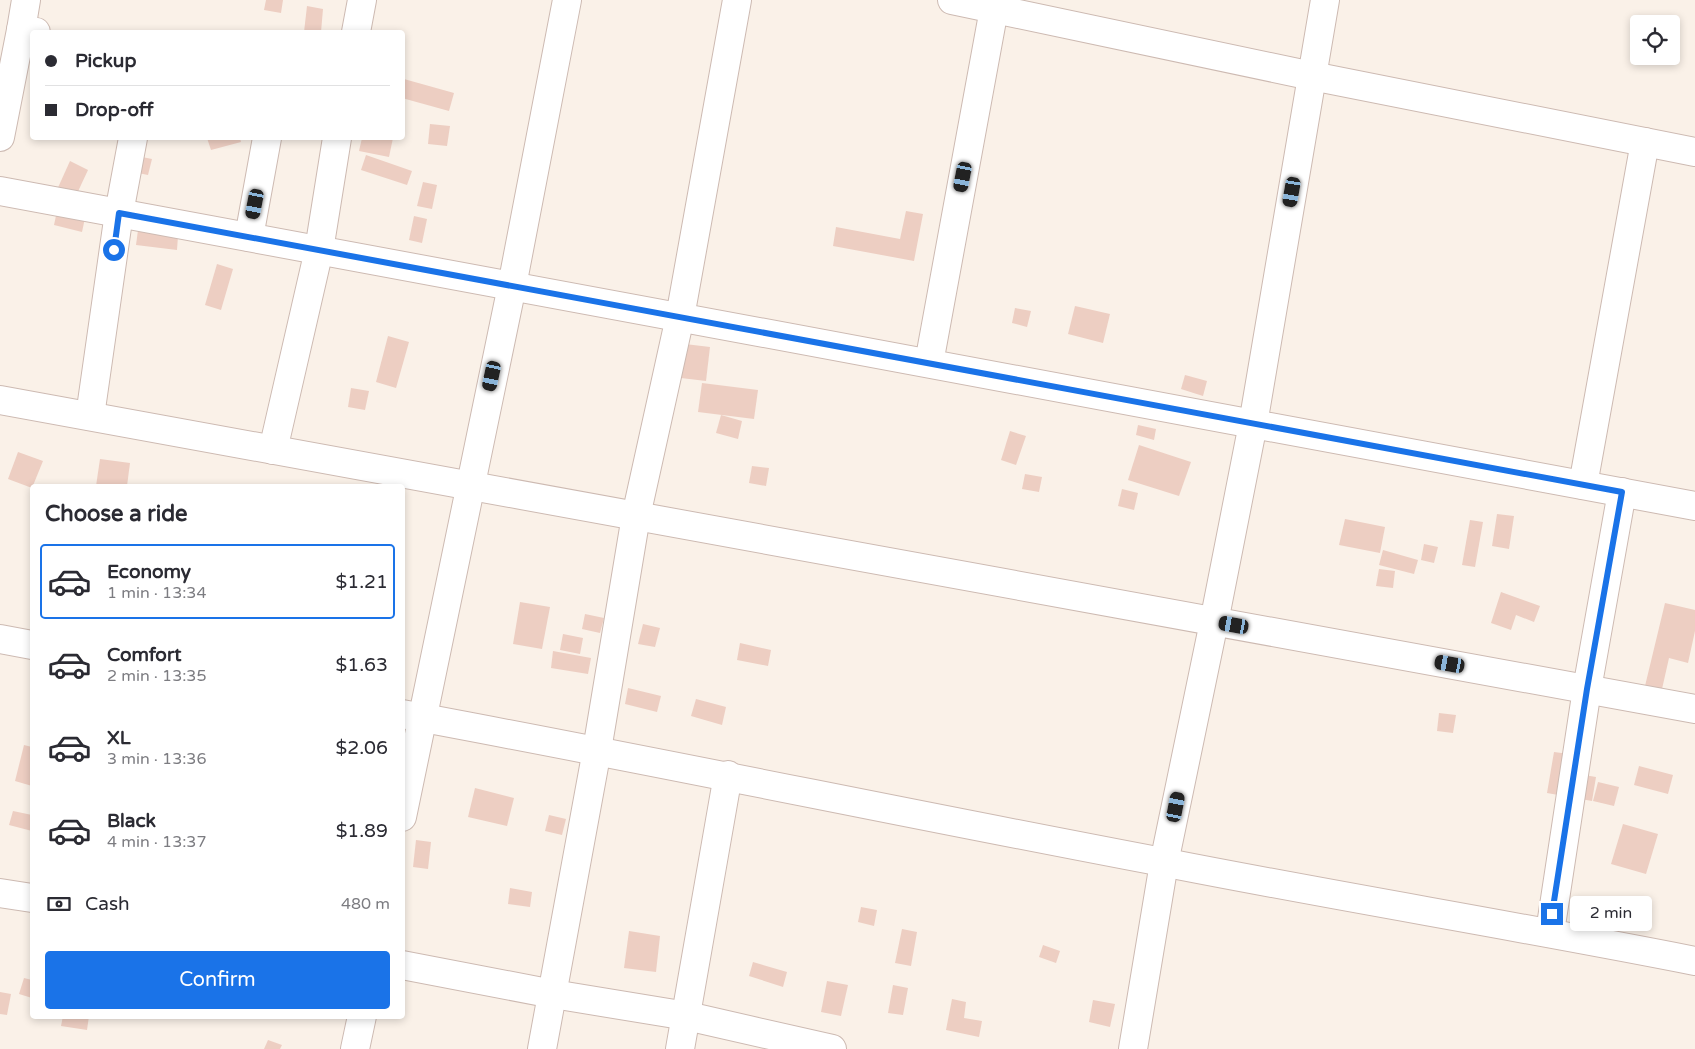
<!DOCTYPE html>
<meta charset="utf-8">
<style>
:root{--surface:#fff;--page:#f7f7f7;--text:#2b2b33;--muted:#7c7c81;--line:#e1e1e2;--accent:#1a73e8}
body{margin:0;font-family:"Varela Round",sans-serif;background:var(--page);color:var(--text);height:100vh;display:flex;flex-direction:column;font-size:19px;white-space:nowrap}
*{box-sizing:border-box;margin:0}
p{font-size:16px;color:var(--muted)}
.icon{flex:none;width:28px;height:28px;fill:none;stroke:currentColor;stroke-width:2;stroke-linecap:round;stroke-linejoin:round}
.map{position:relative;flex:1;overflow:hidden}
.details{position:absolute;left:30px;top:484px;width:375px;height:535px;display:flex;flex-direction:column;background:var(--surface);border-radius:5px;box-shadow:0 2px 8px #0003}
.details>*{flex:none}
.banner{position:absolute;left:30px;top:30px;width:375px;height:110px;border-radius:5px;box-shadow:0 2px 8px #0003;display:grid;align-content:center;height:110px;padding:0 15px;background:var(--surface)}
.buttons{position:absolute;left:1630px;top:15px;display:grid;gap:10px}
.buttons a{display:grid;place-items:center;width:50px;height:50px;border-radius:5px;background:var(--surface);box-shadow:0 2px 8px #0003;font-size:25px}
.end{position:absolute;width:22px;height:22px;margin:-11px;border:6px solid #1a73e8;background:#fff;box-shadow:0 0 0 2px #fff}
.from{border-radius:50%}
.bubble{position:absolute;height:35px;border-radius:5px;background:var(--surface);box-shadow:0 2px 8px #0003;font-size:16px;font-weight:600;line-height:35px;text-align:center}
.car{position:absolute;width:15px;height:30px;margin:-15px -8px;border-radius:6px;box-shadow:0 0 4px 1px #0007;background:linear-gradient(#222 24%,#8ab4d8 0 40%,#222 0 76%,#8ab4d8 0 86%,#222 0)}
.banner b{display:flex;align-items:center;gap:18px;height:48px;font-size:19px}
.banner b+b{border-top:1px solid var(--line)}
.banner i{width:12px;height:12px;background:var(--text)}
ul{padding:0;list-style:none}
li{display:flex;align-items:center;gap:15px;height:75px;margin:0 10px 8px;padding:0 5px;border:2px solid transparent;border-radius:5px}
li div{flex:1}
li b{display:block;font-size:19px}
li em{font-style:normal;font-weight:600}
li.on{border-color:var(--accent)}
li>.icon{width:45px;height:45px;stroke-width:1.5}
h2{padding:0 15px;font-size:22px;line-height:60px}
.pay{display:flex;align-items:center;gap:12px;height:55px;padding:0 15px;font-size:19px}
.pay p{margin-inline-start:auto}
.cta{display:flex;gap:10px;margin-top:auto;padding:10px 15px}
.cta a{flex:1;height:58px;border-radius:5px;background:var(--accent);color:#fff;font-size:20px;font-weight:600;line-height:58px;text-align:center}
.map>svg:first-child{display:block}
.building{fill:#edcec2}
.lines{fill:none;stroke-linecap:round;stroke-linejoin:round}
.minor-casing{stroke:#cdbab2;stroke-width:30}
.minor{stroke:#fff;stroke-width:28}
.route{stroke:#1a73e8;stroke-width:6}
</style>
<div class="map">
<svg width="1695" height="1049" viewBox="0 0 1695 1049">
<rect width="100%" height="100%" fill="#faf1e8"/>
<g class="building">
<polygon points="266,0 283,0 281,13 264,10"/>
<polygon points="307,6 323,9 321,32 304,32"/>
<polygon points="404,79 454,93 449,111 402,98 402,86"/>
<polygon points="430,124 450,126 447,146 428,144"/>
<polygon points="207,138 240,138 241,142 211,150"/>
<polygon points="362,138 393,138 389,157 359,151"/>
<polygon points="366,155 412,171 407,185 361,170"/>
<polygon points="137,156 152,159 148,175 133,172"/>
<polygon points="70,161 88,170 74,200 56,192"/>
<polygon points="423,182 437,185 432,209 417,206"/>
<polygon points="57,211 85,218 82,232 54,225"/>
<polygon points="906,211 923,214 914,261 833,246 836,227 900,239"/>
<polygon points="414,216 427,219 422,243 409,240"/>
<polygon points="138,230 178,236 177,250 136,245"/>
<polygon points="217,264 233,269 221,310 205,305"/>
<polygon points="1075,306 1110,314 1103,343 1068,334"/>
<polygon points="1015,308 1031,311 1027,327 1012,323"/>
<polygon points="388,336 409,342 396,388 376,382"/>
<polygon points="685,344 710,347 706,381 681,378"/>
<polygon points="1185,375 1207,381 1203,396 1181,389"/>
<polygon points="702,383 758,390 754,419 698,412"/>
<polygon points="351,388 369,391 365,410 348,407"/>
<polygon points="721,415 742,421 738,439 716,433"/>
<polygon points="1138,425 1156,429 1154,440 1136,435"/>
<polygon points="1010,431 1026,436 1016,465 1001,460"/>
<polygon points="1139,445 1191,462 1179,496 1128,480"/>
<polygon points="18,452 43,461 32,488 8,479"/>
<polygon points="100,459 130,463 127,486 96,486"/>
<polygon points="752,466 769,468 766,486 749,483"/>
<polygon points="1025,474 1042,477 1039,492 1022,489"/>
<polygon points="1122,489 1138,493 1134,510 1118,506"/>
<polygon points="1497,514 1514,516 1509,549 1492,546"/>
<polygon points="1345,519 1385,527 1380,553 1339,545"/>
<polygon points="1470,520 1483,522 1475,567 1462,565"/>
<polygon points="1424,544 1438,547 1434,563 1421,560"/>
<polygon points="1383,550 1418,560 1414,574 1379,565"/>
<polygon points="1379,569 1395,571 1393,588 1376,586"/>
<polygon points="1501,592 1540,606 1534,622 1516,615 1511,630 1491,623"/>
<polygon points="520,602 550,607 542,649 513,644"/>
<polygon points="1665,603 1695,610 1695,631 1688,663 1669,658 1662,689 1645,686"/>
<polygon points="585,614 604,618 600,633 582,629"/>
<polygon points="643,624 660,628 655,647 638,644"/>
<polygon points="563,634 583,638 580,654 560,650"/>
<polygon points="740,643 771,650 768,666 737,660"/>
<polygon points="553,651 591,658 588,674 551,668"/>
<polygon points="628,688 661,696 657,712 625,704"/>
<polygon points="696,699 726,707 722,725 691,716"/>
<polygon points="1439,713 1456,715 1453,733 1437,731"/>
<polygon points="24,745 32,747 32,786 15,781"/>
<polygon points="1554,752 1569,754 1566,772 1596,777 1592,801 1547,793"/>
<polygon points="1639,766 1673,775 1668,794 1634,785"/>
<polygon points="1598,782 1619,787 1614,806 1593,801"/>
<polygon points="475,788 514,798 507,826 468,817"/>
<polygon points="13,811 32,815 32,831 9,825"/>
<polygon points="549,815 566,819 562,835 545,831"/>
<polygon points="1623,824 1658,834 1646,874 1611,864"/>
<polygon points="416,840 431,842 428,869 413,867"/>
<polygon points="510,888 532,892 530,907 508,904"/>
<polygon points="861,907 877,910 874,926 858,922"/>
<polygon points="902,929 917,932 911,966 895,963"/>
<polygon points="629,931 660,936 656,972 624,968"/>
<polygon points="1043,945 1060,951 1056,963 1039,957"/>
<polygon points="753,962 787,972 783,987 749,976"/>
<polygon points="24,978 32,980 32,998 19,994"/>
<polygon points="827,981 848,985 841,1016 821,1012"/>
<polygon points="893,985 908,988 903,1015 888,1013"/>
<polygon points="0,992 11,994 7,1015 0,1014"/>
<polygon points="952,999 966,1002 964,1018 982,1021 979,1037 946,1030"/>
<polygon points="1093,1000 1115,1004 1110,1027 1089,1022"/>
<polygon points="63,1016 89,1016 87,1030 61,1026"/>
<polygon points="268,1040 282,1045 280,1049 264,1049"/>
</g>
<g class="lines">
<defs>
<g id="minor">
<polyline points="952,0 1312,76 1695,152"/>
<polyline points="21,30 26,0"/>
<polyline points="356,32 362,0"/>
<polyline points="0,137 21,30 36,32"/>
<polyline points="0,191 1695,506"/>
<polyline points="249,237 267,138"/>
<polyline points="929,363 994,9"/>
<polyline points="0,400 1695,709"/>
<polyline points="90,416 119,213 133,138"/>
<polyline points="273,450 319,250 337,138"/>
<polyline points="1583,485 1645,142"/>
<polyline points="0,639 32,645"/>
<path d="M402 714C656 761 908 814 1162 862 1339 897 1518 926 1695 961"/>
<polyline points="402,817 512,286 567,0"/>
<polyline points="0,893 32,898"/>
<polyline points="1550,932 1587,689 1622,492"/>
<polyline points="402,965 553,994 687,1016 832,1049"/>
<polyline points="355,1049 362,1016"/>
<polyline points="542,1049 597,750 636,516 680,317 737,0"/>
<polyline points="680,1049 728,775"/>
<polyline points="1133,1049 1164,863 1214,622 1253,424 1325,0"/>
</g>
</defs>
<use href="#minor" class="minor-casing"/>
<use href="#minor" class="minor"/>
</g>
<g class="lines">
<polyline class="route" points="114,250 119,213 1622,492 1587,689 1552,914"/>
</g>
</svg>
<div class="buttons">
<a><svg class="icon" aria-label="locate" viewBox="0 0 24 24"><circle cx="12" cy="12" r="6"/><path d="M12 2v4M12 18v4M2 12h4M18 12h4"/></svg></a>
</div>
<i class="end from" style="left:114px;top:250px"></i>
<i class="end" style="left:1552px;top:914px"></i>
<div class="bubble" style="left:1570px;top:896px;width:82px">2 min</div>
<i class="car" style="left:963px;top:177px;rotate:191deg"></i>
<i class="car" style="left:1292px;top:192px;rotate:190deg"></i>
<i class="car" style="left:255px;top:204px;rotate:191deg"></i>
<i class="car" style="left:492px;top:376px;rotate:192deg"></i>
<i class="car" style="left:1234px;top:625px;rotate:280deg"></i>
<i class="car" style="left:1450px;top:664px;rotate:280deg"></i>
<i class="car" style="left:1176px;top:807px;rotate:11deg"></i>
<div class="banner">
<b><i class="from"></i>Pickup</b>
<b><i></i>Drop-off</b>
</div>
<section class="details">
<h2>Choose a ride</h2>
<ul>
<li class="on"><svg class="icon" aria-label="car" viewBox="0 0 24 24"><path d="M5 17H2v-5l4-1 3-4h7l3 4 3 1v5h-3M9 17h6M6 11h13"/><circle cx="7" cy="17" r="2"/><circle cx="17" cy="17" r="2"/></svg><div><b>Economy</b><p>1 min · 13:34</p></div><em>$1.21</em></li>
<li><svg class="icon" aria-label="car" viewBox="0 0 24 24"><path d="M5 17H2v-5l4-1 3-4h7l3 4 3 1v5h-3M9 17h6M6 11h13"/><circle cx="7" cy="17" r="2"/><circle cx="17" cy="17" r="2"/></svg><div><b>Comfort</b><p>2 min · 13:35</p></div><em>$1.63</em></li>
<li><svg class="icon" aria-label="car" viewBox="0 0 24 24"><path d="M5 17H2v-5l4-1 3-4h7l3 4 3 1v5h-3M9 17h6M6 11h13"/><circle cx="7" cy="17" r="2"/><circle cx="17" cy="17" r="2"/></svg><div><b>XL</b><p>3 min · 13:36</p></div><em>$2.06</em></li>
<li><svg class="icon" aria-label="car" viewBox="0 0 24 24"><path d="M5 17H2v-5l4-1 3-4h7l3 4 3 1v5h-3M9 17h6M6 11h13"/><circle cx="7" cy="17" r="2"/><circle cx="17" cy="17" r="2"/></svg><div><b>Black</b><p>4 min · 13:37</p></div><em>$1.89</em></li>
</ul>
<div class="pay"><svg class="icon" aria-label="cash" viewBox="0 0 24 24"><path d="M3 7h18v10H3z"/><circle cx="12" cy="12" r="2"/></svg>Cash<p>480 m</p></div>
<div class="cta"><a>Confirm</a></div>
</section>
</div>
